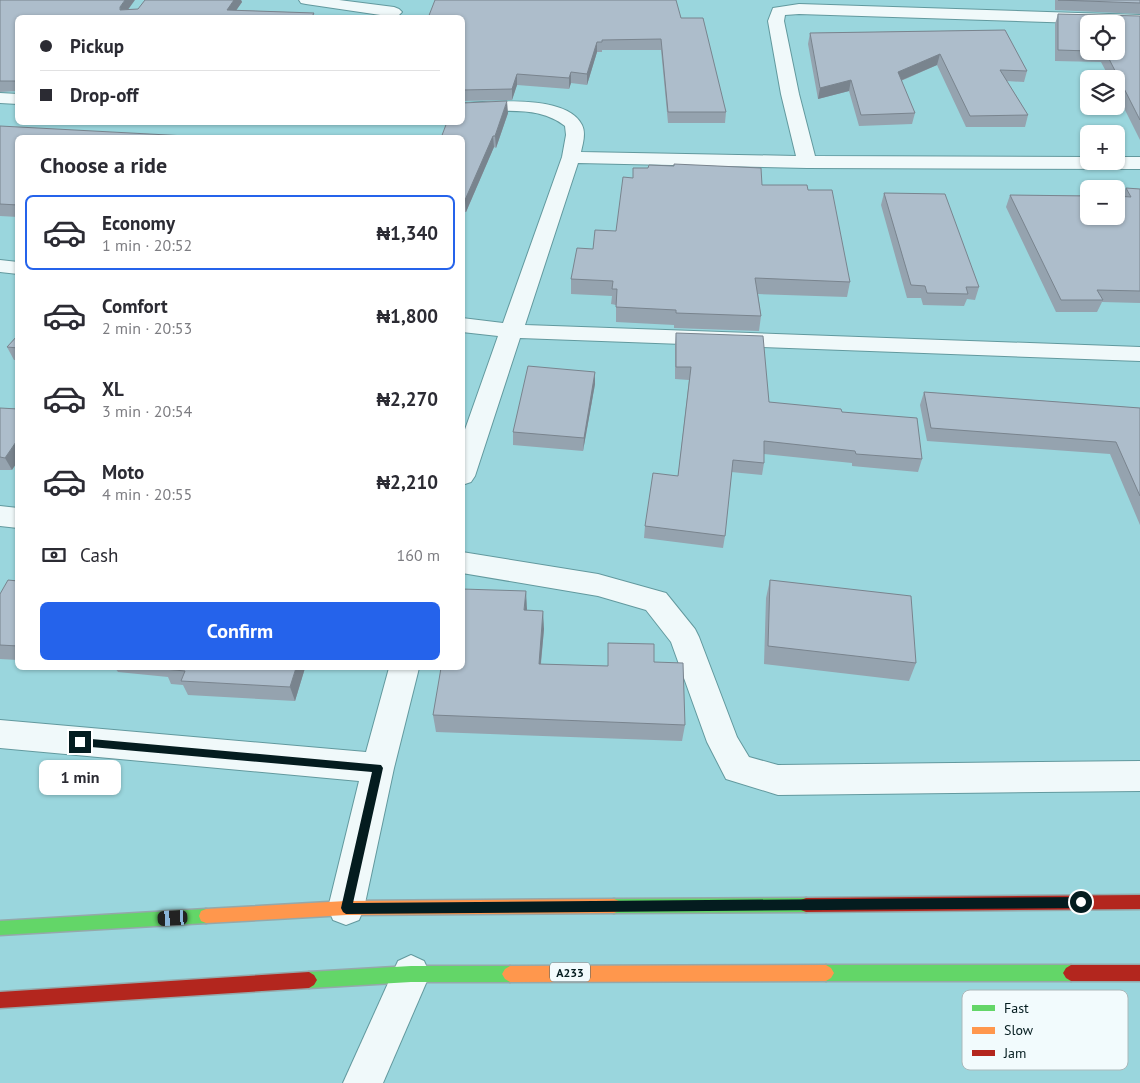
<!DOCTYPE html>
<meta charset="utf-8">
<style>
:root{--surface:#fff;--page:#f2f2f3;--text:#2b2b33;--muted:#7c7c81;--line:#e1e1e2;--accent:#2563eb}
body{margin:0;font-family:"PT Sans",sans-serif;background:var(--page);color:var(--text);height:100vh;display:flex;flex-direction:column;font-size:19px;white-space:nowrap}
*{box-sizing:border-box;margin:0}
p{font-size:16px;color:var(--muted)}
.icon{flex:none;width:28px;height:28px;fill:none;stroke:currentColor;stroke-width:2;stroke-linecap:round;stroke-linejoin:round}
.map{position:relative;flex:1;overflow:hidden}
.panel{position:absolute;left:15px;top:135px;width:450px;height:535px;display:flex;flex-direction:column;background:var(--surface);border-radius:8px;box-shadow:0 1px 4px #0004}
.panel>*{flex:none}
.guide{position:absolute;left:15px;top:15px;width:450px;height:110px;border-radius:8px;box-shadow:0 1px 4px #0004;display:grid;align-content:center;height:110px;padding:0 25px;background:var(--surface)}
.fabs{position:absolute;left:1080px;top:15px;display:grid;gap:10px}
.fabs a{display:grid;place-items:center;width:45px;height:45px;border-radius:8px;background:var(--surface);box-shadow:0 1px 4px #0004;font-size:25px}
.end{position:absolute;width:22px;height:22px;margin:-11px;border:6px solid #041c1f;background:#fff;box-shadow:0 0 0 2px #fff}
.from{border-radius:50%}
.bubble{position:absolute;height:35px;border-radius:8px;background:var(--surface);box-shadow:0 1px 4px #0004;font-size:16px;font-weight:700;line-height:35px;text-align:center}
.car{position:absolute;width:15px;height:30px;margin:-15px -8px;border-radius:6px;box-shadow:0 0 4px 1px #0007;background:linear-gradient(#222 24%,#8ab4d8 0 40%,#222 0 76%,#8ab4d8 0 86%,#222 0)}
.guide b{display:flex;align-items:center;gap:18px;height:48px;font-size:19px}
.guide b+b{border-top:1px solid var(--line)}
.guide i{width:12px;height:12px;background:var(--text)}
ul{padding:0;list-style:none}
li{display:flex;align-items:center;gap:15px;height:75px;margin:0 10px 8px;padding:0 15px;border:2px solid transparent;border-radius:8px}
li div{flex:1}
li b{display:block;font-size:19px}
li em{font-style:normal;font-weight:700}
li.current{border-color:var(--accent)}
li>.icon{width:45px;height:45px;stroke-width:1.5}
h2{padding:0 25px;font-size:22px;line-height:60px}
.pay{display:flex;align-items:center;gap:12px;height:55px;padding:0 25px;font-size:19px}
.pay p{margin-inline-start:auto}
.action{display:flex;gap:10px;margin-top:auto;padding:10px 25px}
.action a{flex:1;height:58px;border-radius:8px;background:var(--accent);color:#fff;font-size:20px;font-weight:700;line-height:58px;text-align:center}
.map>svg:first-child{display:block}
.lines{fill:none;stroke-linecap:round;stroke-linejoin:round}
.street-casing{stroke:#62999e;stroke-width:2}
.fast-casing{stroke:#95a8aa;stroke-width:3}
.slow-casing{stroke:#95a8aa;stroke-width:3}
.jam-casing{stroke:#95a8aa;stroke-width:3}
.street{fill:#f0f9fa;fill-rule:evenodd}
.fast{fill:#63d668;fill-rule:evenodd}
.slow{fill:#ff974d;fill-rule:evenodd}
.jam{fill:#b3261e;fill-rule:evenodd}
.wall{fill:#95a3af}
.shaded-wall{fill:#79848e}
.building{fill:#adbdcb;stroke:#79848e}
.route{fill:#041c1f}
.labels{text-anchor:middle;dominant-baseline:central;stroke-width:4;stroke-linejoin:round;paint-order:stroke}
.shield{fill:#f2fbfd;stroke:#4b5f62;stroke-width:1}
.shield-label{font-size:12px;font-weight:bold;fill:#041c1f}
.key{fill:#f2fbfd;stroke:#abb8ba;stroke-width:1}
.key-label{font-size:14px;fill:#041c1f}
</style>
<div class="map">
<svg width="1140" height="1083" viewBox="0 0 1140 1083">
<rect width="100%" height="100%" fill="#9ad6dd"/>
<g class="lines">
<defs>
<g id="street">
<polygon points="299,0 339,0 394,7 399,9 402,12 399,15 394,17 306,4 301,3"/>
<path d="M799 4 1140 15V25L799 14 785 15 784 21 799 94 815 156 1089 157V161H1116V157H1140V169L807 168 578 163 525 325 1140 347V361L520 338 475 476 471 482 462 485V438L498 336 462 332V318L503 323 562 157 566 135 565 126C538 104 495 112 462 113V103C492 102 567 94 582 125 586 133 583 143 581 152L796 156 781 94 768 21 773 8Z"/>
<polygon points="0,93 18,94 18,104 0,103"/>
<polygon points="0,260 18,262 18,274 0,272"/>
<polygon points="0,506 18,508 18,528 0,526"/>
<polygon points="462,552 598,574 666,593 695,629 699,637 737,737 749,757 778,765 1140,761 1140,791 778,795 726,779 707,742 671,642 646,610 598,596 462,573"/>
<polygon points="389,668 419,668 394,768 364,908 359,920 346,925 333,920 328,908 359,781 0,748 0,720 366,752"/>
<polygon points="411,955 424,961 430,974 383,1083 343,1083 398,961"/>
</g>
<g id="fast">
<polygon points="806,898 811,900 813,905 811,910 806,912 614,913 609,911 607,906 609,901 614,899"/>
<polygon points="206,909 211,911 213,916 211,921 206,923 0,935 0,921"/>
<polygon points="826,965 1071,965 1076,968 1079,973 1076,978 1071,981 826,981 821,978 818,973 821,968"/>
<polygon points="411,966 510,966 515,969 518,974 515,979 510,982 411,982 309,988 304,985 301,980 304,975 309,972"/>
</g>
<g id="slow">
<polygon points="614,899 619,901 621,906 619,911 614,913 346,915 206,923 201,921 199,916 201,911 206,909 346,901"/>
<polygon points="826,965 831,968 834,973 831,978 826,981 510,982 505,979 502,974 505,969 510,966"/>
</g>
<g id="jam">
<polygon points="1140,895 1140,909 806,912 801,910 799,905 801,900 806,898"/>
<polygon points="1071,965 1140,965 1140,981 1071,981 1066,978 1063,973 1066,968"/>
<polygon points="309,972 314,975 317,980 314,985 309,988 0,1008 0,992"/>
</g>
</defs>
<use href="#street" class="street-casing"/>
<use href="#fast" class="fast-casing"/>
<use href="#slow" class="slow-casing"/>
<use href="#jam" class="jam-casing"/>
<use href="#street" class="street"/>
<use href="#fast" class="fast"/>
<use href="#slow" class="slow"/>
<use href="#jam" class="jam"/>
</g>
<g class="wall">
<polygon points="0,0 128,9 138,9 145,0 241,0 242,2 236,10 314,13 314,18 18,18 18,91 0,92"/>
<polygon points="1055,0 1140,0 1140,14 1055,10"/>
<polygon points="1058,14 1140,16 1140,140 1116,92 1116,79 1110,79 1101,62 1055,61 1055,24"/>
<polygon points="462,18 681,18 726,112 725,123 668,123 661,50 602,50 602,52 597,52 587,85 571,83 569,89 517,85 512,100 462,101"/>
<polygon points="1005,30 1027,71 1024,82 1007,81 1028,115 1025,127 966,127 937,65 901,81 915,113 912,124 859,126 849,91 818,99 808,44 810,33"/>
<polygon points="508,113 496,148 494,147 466,212 462,212 462,138"/>
<polygon points="0,126 18,138 18,217 0,216"/>
<polygon points="762,185 808,190 850,282 847,297 758,294 761,316 759,331 674,328 674,325 616,322 616,305 611,304 612,296 571,294 571,279 593,249 616,231"/>
<polygon points="1126,188 1140,189 1140,303 1102,302 1097,312 1056,312 1006,207 1010,195 1122,196"/>
<polygon points="884,193 979,287 975,300 967,299 964,306 923,305 921,298 907,298 881,205"/>
<polygon points="676,333 769,402 842,412 922,459 918,472 852,466 852,463 764,454 764,463 762,475 731,472 725,536 723,548 644,538 645,526 678,476 689,380 675,379 675,346"/>
<polygon points="18,335 18,360 14,360 7,347"/>
<polygon points="595,372 595,384 583,451 513,445 513,432"/>
<polygon points="924,392 1140,408 1140,525 1110,454 927,441 920,405"/>
<polygon points="0,408 12,470 0,470"/>
<polygon points="770,580 916,663 909,681 764,664 766,598"/>
<polygon points="18,581 18,660 0,659 0,594"/>
<polygon points="544,629 541,664 608,666 608,643 654,662 685,725 682,741 436,732 433,715"/>
<polygon points="115,668 305,668 295,701 188,695 183,685 171,684 168,677 118,672"/>
</g>
<g class="shaded-wall">
<polygon points="125,0 135,0 122,18 120,7"/>
<polygon points="234,0 241,0 242,2 231,18 227,10"/>
<polygon points="597,42 597,52 587,85 587,74"/>
<polygon points="940,54 937,65 895,83 898,72"/>
<polygon points="571,72 571,83 569,89 569,78"/>
<polygon points="517,74 517,85 512,100 512,89"/>
<polygon points="851,80 849,91 818,99 820,88"/>
<polygon points="507,101 508,113 496,148 495,136"/>
<polygon points="493,136 494,147 466,212 465,200"/>
<polygon points="595,372 595,384 583,451 584,438"/>
<polygon points="18,439 18,461 12,470 5,458"/>
<polygon points="526,591 527,609 525,628 524,610"/>
<polygon points="543,611 544,629 539,681 539,664"/>
<polygon points="296,668 305,668 295,701 290,687"/>
</g>
<g class="building">
<polygon points="0,0 125,0 120,7 120,10 138,9 145,0 234,0 227,10 314,13 311,18 18,18 18,81 0,81"/>
<polygon points="435,0 676,0 681,18 703,18 726,112 668,112 661,39 602,40 602,42 597,42 587,74 571,72 569,78 517,74 512,89 462,90 464,84 462,84 462,18 428,18"/>
<polygon points="1058,0 1140,0 1140,3"/>
<polygon points="1058,14 1140,16 1140,120 1105,51 1097,51 1116,51 1116,24 1089,24 1089,51 1058,50"/>
<polygon points="1005,30 1027,71 1000,70 1028,115 970,116 940,54 898,72 915,113 861,115 851,80 820,88 810,33"/>
<polygon points="507,101 495,136 493,136 465,200 462,200 462,138 441,138 447,122 462,122 462,103"/>
<polygon points="0,126 205,137 18,138 18,205 0,204"/>
<polygon points="674,164 761,168 762,185 807,185 808,190 832,190 850,282 755,278 761,316 676,313 676,310 616,307 617,289 612,289 613,281 571,279 577,248 593,249 595,230 616,231 623,177 633,178 633,168 648,168 649,165 674,166"/>
<polygon points="1126,188 1140,189 1140,291 1097,290 1103,300 1061,300 1010,195 1089,196 1089,216 1116,216 1116,196 1131,197"/>
<polygon points="884,193 945,194 979,287 966,287 968,294 927,293 925,286 911,285"/>
<polygon points="676,333 763,336 769,402 841,409 842,412 917,418 922,459 856,454 855,451 764,441 764,463 733,460 725,536 645,526 653,473 678,476 691,367 676,367"/>
<polygon points="18,335 18,348 7,347"/>
<polygon points="528,366 595,372 584,438 513,432"/>
<polygon points="924,392 1140,408 1140,496 1116,442 931,428"/>
<polygon points="0,408 18,409 18,439 5,458 0,457"/>
<polygon points="8,580 18,581 18,646 0,645 0,594"/>
<polygon points="770,580 911,596 916,663 768,646"/>
<polygon points="462,589 526,591 524,610 543,611 539,664 608,666 608,643 654,644 654,662 683,663 685,725 433,715 441,668 462,668"/>
<polygon points="165,668 296,668 290,687 181,681 185,671 164,669"/>
</g>
<polygon class="route" points="80,738 381,765 383,768 353,903 1081,897 1084,899 1086,902 1084,906 1081,908 346,914 343,912 341,908 372,772 80,746 75,742"/>
<g class="labels">
<rect class="shield" x="550" y="962.5" width="40" height="19" rx="4"/>
<g class="shield-label">
<text x="570" y="972">A233</text>
</g>
</g>
<rect x="962" y="990" width="166" height="80" rx="8" class="key"/>
<rect x="972" y="1005" width="23" height="6" fill="#63d668"/>
<rect x="972" y="1027" width="23" height="7" fill="#ff974d"/>
<rect x="972" y="1050" width="23" height="6" fill="#b3261e"/>
<g class="key-label">
<text x="1004" y="1013">Fast</text>
<text x="1004" y="1035">Slow</text>
<text x="1004" y="1058">Jam</text>
</g>
</svg>
<div class="fabs">
<a><svg class="icon" aria-label="locate" viewBox="0 0 24 24"><circle cx="12" cy="12" r="6"/><path d="M12 2v4M12 18v4M2 12h4M18 12h4"/></svg></a>
<a><svg class="icon" aria-label="layers" viewBox="0 0 24 24"><path d="M12 4l9 5-9 5-9-5zM3 14l9 5 9-5"/></svg></a>
<a>+</a>
<a>−</a>
</div>
<i class="end from" style="left:1081px;top:902px"></i>
<i class="end" style="left:80px;top:742px"></i>
<div class="bubble" style="left:39px;top:760px;width:82px">1 min</div>
<i class="car" style="left:173px;top:918px;rotate:267deg"></i>
<div class="guide">
<b><i class="from"></i>Pickup</b>
<b><i></i>Drop-off</b>
</div>
<section class="panel">
<h2>Choose a ride</h2>
<ul>
<li class="current"><svg class="icon" aria-label="car" viewBox="0 0 24 24"><path d="M5 17H2v-5l4-1 3-4h7l3 4 3 1v5h-3M9 17h6M6 11h13"/><circle cx="7" cy="17" r="2"/><circle cx="17" cy="17" r="2"/></svg><div><b>Economy</b><p>1 min · 20:52</p></div><em>₦1,340</em></li>
<li><svg class="icon" aria-label="car" viewBox="0 0 24 24"><path d="M5 17H2v-5l4-1 3-4h7l3 4 3 1v5h-3M9 17h6M6 11h13"/><circle cx="7" cy="17" r="2"/><circle cx="17" cy="17" r="2"/></svg><div><b>Comfort</b><p>2 min · 20:53</p></div><em>₦1,800</em></li>
<li><svg class="icon" aria-label="car" viewBox="0 0 24 24"><path d="M5 17H2v-5l4-1 3-4h7l3 4 3 1v5h-3M9 17h6M6 11h13"/><circle cx="7" cy="17" r="2"/><circle cx="17" cy="17" r="2"/></svg><div><b>XL</b><p>3 min · 20:54</p></div><em>₦2,270</em></li>
<li><svg class="icon" aria-label="car" viewBox="0 0 24 24"><path d="M5 17H2v-5l4-1 3-4h7l3 4 3 1v5h-3M9 17h6M6 11h13"/><circle cx="7" cy="17" r="2"/><circle cx="17" cy="17" r="2"/></svg><div><b>Moto</b><p>4 min · 20:55</p></div><em>₦2,210</em></li>
</ul>
<div class="pay"><svg class="icon" aria-label="cash" viewBox="0 0 24 24"><path d="M3 7h18v10H3z"/><circle cx="12" cy="12" r="2"/></svg>Cash<p>160 m</p></div>
<div class="action"><a>Confirm</a></div>
</section>
</div>
